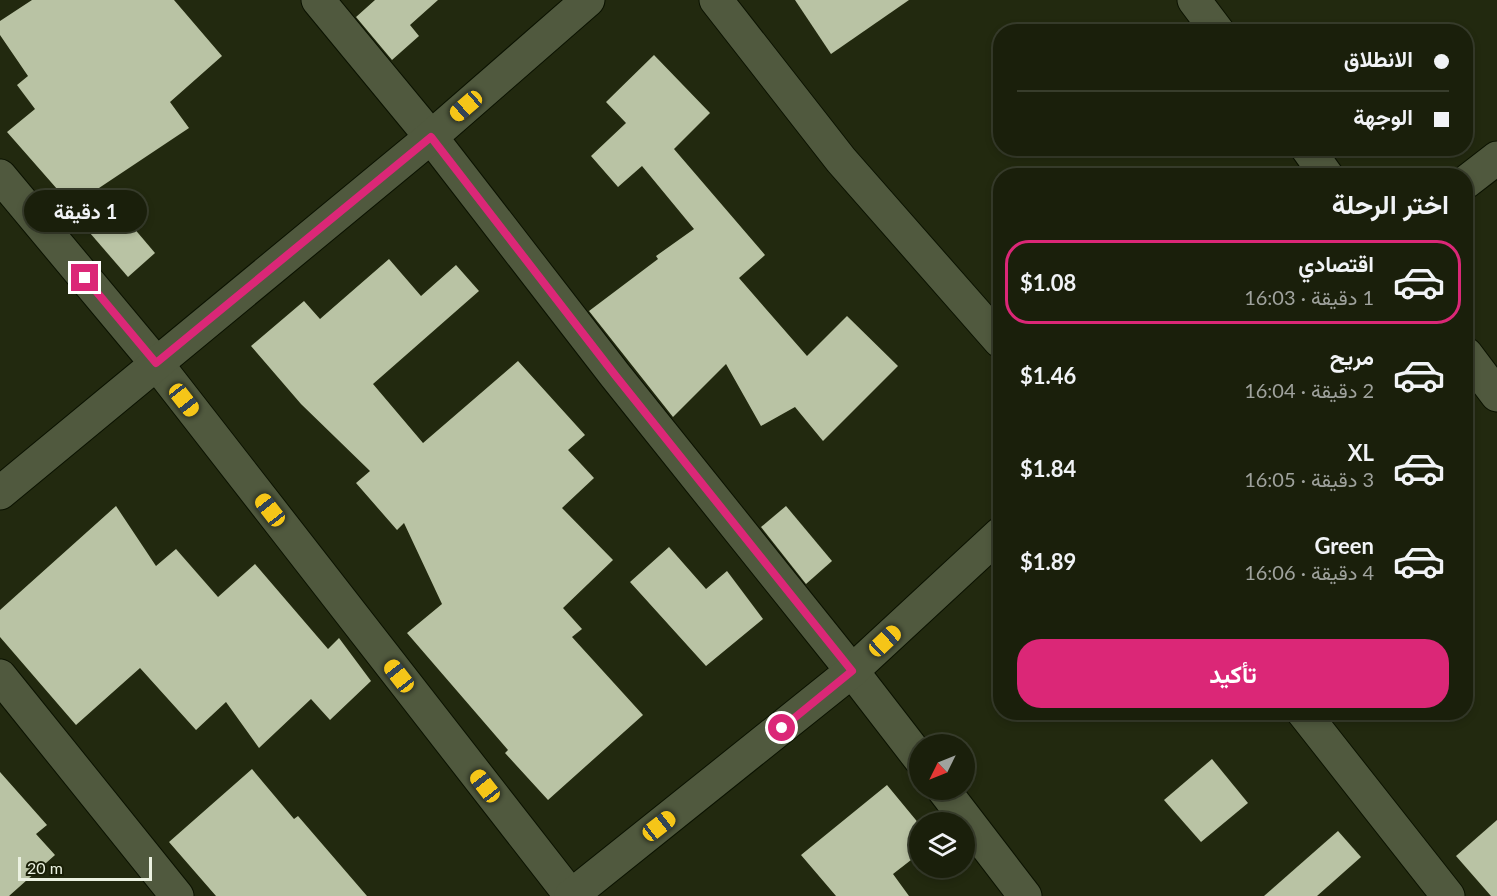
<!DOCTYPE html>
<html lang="ar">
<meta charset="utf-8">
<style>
:root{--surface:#1a1f0b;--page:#272c19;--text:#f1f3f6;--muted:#9fa29d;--line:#383d2c;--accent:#db2777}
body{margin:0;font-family:Lato,Vazirmatn,sans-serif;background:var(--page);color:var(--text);direction:rtl;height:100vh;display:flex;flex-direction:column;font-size:22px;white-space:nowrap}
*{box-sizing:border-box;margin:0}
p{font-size:20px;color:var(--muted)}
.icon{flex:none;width:33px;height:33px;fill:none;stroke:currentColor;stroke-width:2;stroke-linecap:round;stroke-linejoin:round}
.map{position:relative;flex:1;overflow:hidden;direction:ltr}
.sheet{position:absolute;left:993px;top:168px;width:480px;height:552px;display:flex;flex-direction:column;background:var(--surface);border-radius:24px;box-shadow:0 3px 9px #0003,0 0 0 2px var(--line);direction:rtl}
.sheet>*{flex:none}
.guide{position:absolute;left:993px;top:24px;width:480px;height:132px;border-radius:24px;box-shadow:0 3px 9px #0003,0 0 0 2px var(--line);direction:rtl;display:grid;align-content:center;height:132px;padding:0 24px;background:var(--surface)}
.needle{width:39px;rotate:227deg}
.fabs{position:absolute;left:909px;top:734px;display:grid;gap:12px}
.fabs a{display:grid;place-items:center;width:66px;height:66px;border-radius:50%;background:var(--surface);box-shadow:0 3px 9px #0003,0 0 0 2px var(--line);font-size:30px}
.scale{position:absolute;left:18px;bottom:15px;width:134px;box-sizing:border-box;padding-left:6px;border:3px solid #ebf1e1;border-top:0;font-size:16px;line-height:21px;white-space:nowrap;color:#ebf1e1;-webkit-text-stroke:4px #191f06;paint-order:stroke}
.end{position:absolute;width:27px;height:27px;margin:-14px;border:8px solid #db2777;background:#fff;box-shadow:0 0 0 3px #fff}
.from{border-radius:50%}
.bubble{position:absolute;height:42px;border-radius:21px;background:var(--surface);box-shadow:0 3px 9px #0003,0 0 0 2px var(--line);font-size:20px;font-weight:700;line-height:42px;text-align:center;direction:rtl}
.car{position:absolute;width:18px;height:36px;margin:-18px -9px;border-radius:8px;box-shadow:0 0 4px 2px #0007;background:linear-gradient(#f5c518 24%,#345 0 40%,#f5c518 0 76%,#345 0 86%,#f5c518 0)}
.guide b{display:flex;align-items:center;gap:21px;height:57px;font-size:22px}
.guide b+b{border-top:2px solid var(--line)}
.guide i{width:15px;height:15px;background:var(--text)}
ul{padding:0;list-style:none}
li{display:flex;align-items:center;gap:18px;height:84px;margin:0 12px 9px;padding:0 12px;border:3px solid transparent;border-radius:24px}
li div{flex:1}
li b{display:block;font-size:22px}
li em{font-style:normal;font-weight:700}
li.on{border-color:var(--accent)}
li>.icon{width:54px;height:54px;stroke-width:1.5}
h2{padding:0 24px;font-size:27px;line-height:72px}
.action{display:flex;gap:12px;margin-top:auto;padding:12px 24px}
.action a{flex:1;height:69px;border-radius:24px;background:var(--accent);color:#fff;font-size:24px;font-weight:700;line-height:69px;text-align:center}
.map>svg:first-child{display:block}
.building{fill:#b9c3a4}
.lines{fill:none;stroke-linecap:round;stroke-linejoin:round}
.minor-casing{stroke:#0b1200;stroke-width:35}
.minor{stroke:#50593e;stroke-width:33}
.route{stroke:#db2777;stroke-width:8}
</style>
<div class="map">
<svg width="1497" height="896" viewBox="0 0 1497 896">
<rect width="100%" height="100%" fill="#22290f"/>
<g class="building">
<polygon points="32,0 174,0 222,56 170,102 189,128 72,206 7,132 35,109 17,85 28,76 0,35 0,21"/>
<polygon points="375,0 438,0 410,25 419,36 392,60 356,17"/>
<polygon points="795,0 909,0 831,54"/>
<polygon points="654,55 710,113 674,149 765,255 739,278 807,356 847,316 898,366 823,441 795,407 761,426 726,364 673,417 589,311 658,259 656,256 694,229 642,166 618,187 591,156 626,123 606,102"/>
<polygon points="105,194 155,253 128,277 77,218"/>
<polygon points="389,259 421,296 456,265 479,291 373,384 423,443 518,361 585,435 568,450 594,478 562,508 613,560 563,608 582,629 572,637 643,715 548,800 505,753 508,750 407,633 442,604 404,523 397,530 356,483 370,471 301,404 251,346 304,301 320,319"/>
<polygon points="116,506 156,566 176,549 218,597 255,564 328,649 339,638 371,681 330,720 311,699 259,748 226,702 196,730 140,668 76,725 0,637 0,610"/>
<polygon points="786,506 832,561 806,584 761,527"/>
<polygon points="669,547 706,589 727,571 763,619 706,666 630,582"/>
<polygon points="1212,759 1248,803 1201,842 1164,800"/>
<polygon points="252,769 294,819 298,816 367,896 216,896 169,842"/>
<polygon points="0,772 47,825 36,834 55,855 9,896 0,896"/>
<polygon points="887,785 920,825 920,853 893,874 909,896 836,896 801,855"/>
<polygon points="1497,820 1497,896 1491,896 1456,856"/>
<polygon points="1338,831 1361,857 1317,896 1264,896"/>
</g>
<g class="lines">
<defs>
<g id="minor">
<polyline points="318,0 431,137 615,375 852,671 920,759"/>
<polyline points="716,0 841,160 1000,341"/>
<polyline points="1194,0 1218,32"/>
<polyline points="1307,148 1327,176"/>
<polyline points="0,176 156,363 571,896"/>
<polyline points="1466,182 1497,158"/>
<polyline points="1466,354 1497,395"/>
<polyline points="0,493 431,137 588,0"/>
<polyline points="0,676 177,896"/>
<polyline points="1303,712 1448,896"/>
<polyline points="943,789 1025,896"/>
<polyline points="571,896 852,671 1000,534"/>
</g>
</defs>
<use href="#minor" class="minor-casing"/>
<use href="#minor" class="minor"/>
</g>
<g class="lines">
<polyline class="route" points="85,278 156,363 431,137 615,375 852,671 782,728"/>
</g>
</svg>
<div class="fabs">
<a><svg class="needle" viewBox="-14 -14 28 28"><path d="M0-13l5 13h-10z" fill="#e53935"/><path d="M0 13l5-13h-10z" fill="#9fa29d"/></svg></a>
<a><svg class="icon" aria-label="layers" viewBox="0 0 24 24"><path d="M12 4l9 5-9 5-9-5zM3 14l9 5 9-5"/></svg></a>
</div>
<div class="scale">20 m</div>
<i class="end from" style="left:782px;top:728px"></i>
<i class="end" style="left:85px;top:278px"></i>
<div class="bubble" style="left:24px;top:190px;width:123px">1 دقيقة</div>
<i class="car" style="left:466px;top:106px;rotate:229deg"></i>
<i class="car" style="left:184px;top:400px;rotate:142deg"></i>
<i class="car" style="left:270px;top:510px;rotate:322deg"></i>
<i class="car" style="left:885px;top:641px;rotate:47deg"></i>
<i class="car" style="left:399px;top:676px;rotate:322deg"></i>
<i class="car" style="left:485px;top:786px;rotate:322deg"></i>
<i class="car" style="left:659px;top:826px;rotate:52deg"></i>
<div class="guide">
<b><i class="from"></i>الانطلاق</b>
<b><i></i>الوجهة</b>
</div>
<section class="sheet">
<h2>اختر الرحلة</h2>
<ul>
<li class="on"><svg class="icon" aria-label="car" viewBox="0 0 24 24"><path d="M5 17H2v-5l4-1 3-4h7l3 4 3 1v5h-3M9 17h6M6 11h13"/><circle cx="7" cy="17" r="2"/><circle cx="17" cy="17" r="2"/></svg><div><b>اقتصادي</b><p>1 دقيقة · 16:03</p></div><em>$1.08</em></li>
<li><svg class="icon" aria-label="car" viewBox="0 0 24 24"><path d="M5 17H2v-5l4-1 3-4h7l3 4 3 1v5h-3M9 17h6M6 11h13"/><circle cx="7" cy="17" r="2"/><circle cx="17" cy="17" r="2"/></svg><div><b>مريح</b><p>2 دقيقة · 16:04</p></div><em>$1.46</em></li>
<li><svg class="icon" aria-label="car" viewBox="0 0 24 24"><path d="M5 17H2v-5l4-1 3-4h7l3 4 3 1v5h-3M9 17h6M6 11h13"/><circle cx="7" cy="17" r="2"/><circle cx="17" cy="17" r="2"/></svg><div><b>XL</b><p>3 دقيقة · 16:05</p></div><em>$1.84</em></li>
<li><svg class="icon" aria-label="car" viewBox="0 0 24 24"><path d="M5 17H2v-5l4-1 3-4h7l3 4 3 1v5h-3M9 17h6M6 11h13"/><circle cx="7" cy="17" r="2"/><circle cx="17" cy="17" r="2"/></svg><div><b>Green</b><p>4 دقيقة · 16:06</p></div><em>$1.89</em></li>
</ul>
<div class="action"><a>تأكيد</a></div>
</section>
</div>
